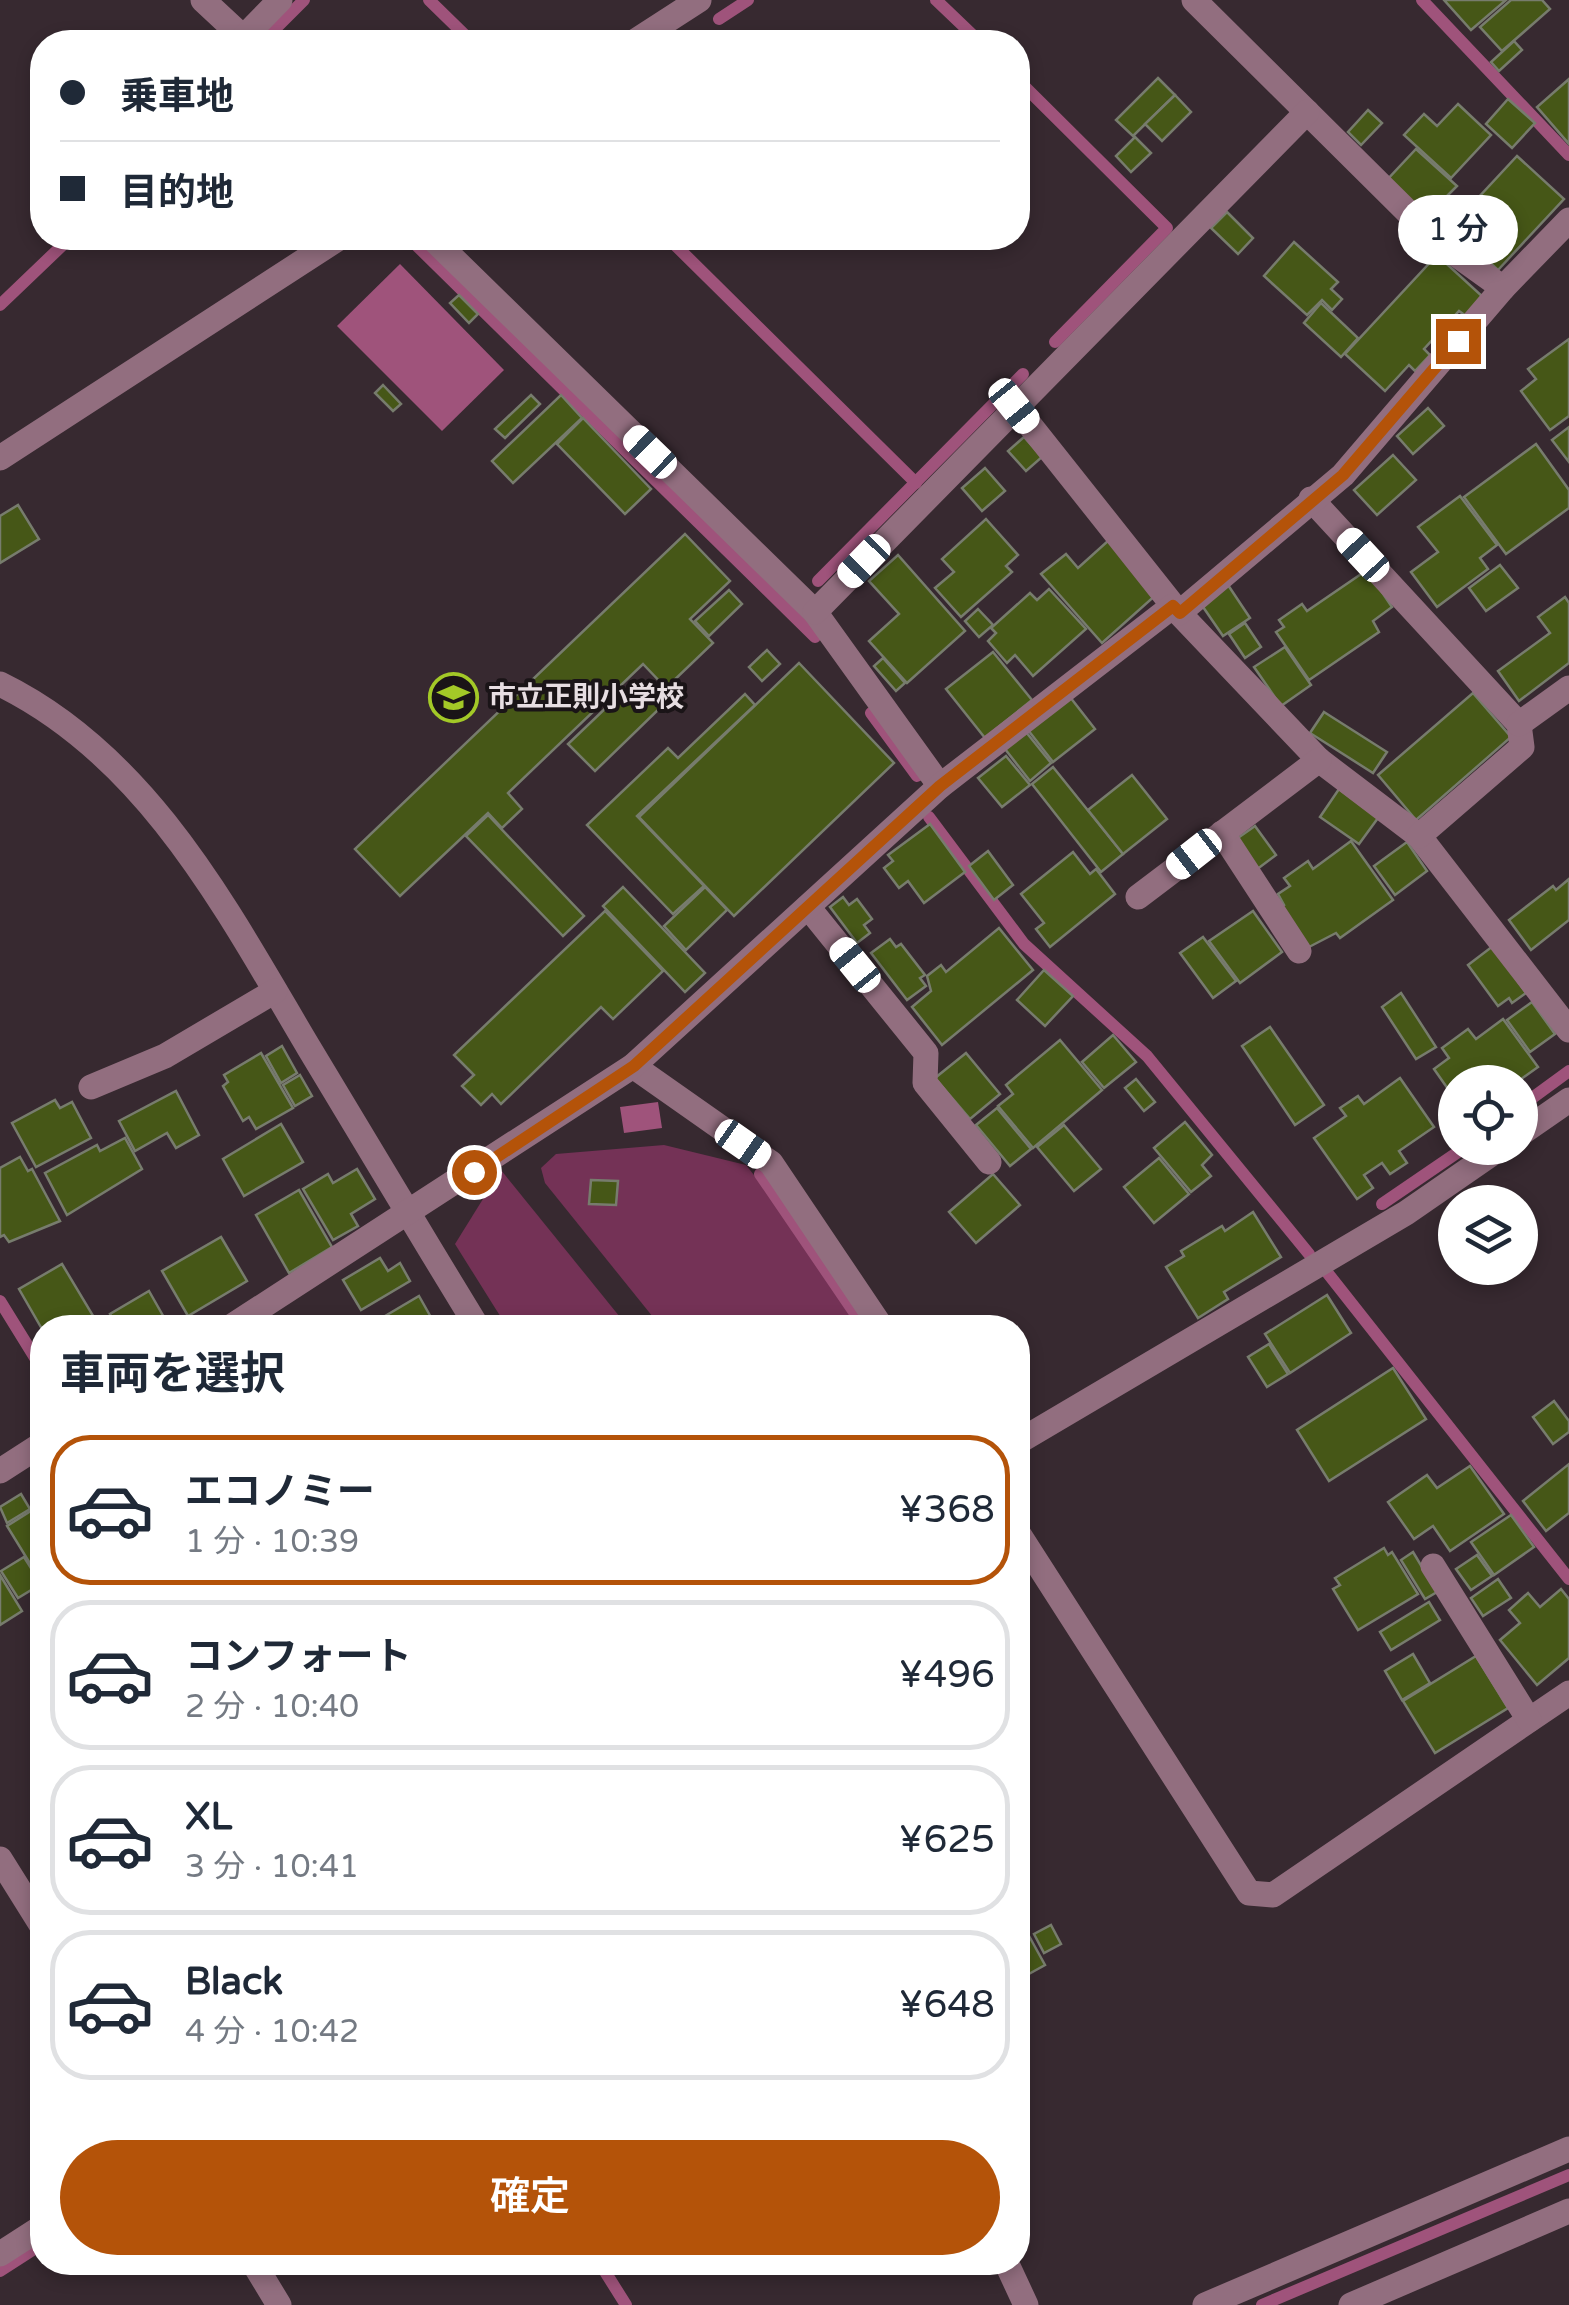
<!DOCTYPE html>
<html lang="ja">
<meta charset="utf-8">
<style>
:root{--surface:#fff;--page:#f6f6f7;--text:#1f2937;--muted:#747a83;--line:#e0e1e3;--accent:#b45309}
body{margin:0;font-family:"Varela Round","Noto Sans JP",sans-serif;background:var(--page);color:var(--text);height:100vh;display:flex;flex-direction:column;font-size:38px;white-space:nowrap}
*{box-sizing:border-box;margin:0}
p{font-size:32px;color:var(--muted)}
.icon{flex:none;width:55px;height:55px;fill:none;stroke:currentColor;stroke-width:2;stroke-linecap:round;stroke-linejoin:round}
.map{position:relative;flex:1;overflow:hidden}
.drawer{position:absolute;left:30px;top:1315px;width:1000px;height:960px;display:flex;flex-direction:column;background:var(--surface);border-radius:40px;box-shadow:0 5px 15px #0003}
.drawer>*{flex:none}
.hud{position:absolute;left:30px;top:30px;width:1000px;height:220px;border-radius:40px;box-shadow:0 5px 15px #0003;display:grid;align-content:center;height:220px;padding:0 30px;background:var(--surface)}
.controls{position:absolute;left:1438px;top:1065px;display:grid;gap:20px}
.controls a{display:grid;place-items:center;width:100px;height:100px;border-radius:50%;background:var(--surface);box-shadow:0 5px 15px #0003;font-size:50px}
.end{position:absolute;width:45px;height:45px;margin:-22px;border:12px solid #b45309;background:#fff;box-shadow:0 0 0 5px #fff}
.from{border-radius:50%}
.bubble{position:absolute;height:70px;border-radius:35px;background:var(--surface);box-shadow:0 5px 15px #0003;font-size:32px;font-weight:600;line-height:70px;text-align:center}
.car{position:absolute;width:30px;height:60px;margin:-30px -15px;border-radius:12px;box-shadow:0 0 8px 2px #0007;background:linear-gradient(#fff 24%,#345 0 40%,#fff 0 76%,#345 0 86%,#fff 0)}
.hud b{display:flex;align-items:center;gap:35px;height:95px;font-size:38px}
.hud b+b{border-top:2px solid var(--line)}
.hud i{width:25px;height:25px;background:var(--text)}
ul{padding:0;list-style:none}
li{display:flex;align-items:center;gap:30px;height:150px;margin:0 20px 15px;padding:0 10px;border:5px solid var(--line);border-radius:40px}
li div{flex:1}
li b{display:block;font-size:38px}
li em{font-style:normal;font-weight:600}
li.active{border-color:var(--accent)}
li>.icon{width:90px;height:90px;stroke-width:1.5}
h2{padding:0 30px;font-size:45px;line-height:120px}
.button{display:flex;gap:20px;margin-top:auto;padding:20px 30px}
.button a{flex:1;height:115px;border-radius:60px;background:var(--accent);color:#fff;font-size:40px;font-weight:600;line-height:115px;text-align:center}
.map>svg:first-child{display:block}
.green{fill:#743256}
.water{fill:#9f537b}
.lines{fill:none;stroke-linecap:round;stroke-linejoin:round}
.stream{stroke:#9f537b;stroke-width:12}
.building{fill:#465717;stroke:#777c6d;stroke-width:2.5}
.minor{stroke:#926e7f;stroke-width:25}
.route{stroke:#b45309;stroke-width:12}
.labels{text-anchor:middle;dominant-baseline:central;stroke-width:8;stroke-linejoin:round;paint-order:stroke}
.poi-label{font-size:28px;font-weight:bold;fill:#e7dee2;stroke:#1a1417;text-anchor:start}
</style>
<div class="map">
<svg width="1569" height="2305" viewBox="0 0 1569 2305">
<rect width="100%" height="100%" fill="#372930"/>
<g class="green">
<polygon points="664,1145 746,1165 791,1222 860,1327 661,1327 545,1183 541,1168 556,1154"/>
<polygon points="501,1170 628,1327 507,1327 455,1244"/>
</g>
<g class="water">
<polygon points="400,264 504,370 442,431 337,326"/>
<polygon points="658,1102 662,1128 624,1133 620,1107"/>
</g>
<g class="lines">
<g class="stream">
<polyline points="429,0 472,42"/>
<polyline points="936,0 980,42"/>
<polyline points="1422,0 1569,155"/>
<polyline points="719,19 748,0"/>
<polyline points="268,36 304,0"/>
<polyline points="684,42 693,36"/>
<polyline points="1018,80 1167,228 1055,342"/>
<polyline points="409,238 815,637"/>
<polyline points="668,238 916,483"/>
<polyline points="0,305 70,238"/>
<polyline points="818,581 1023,374"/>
<polyline points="871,713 917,776"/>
<polyline points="929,817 1024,944 1147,1056 1309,1254"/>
<polyline points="1520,1107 1569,1071"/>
<polyline points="760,1174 865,1328"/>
<polyline points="1382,1204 1464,1148"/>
<polyline points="1326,1271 1569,1579"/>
<polyline points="0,1301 42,1369"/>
<polyline points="599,2262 626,2305"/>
<polyline points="0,2271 42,2244"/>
<polyline points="1262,2305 1569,2175"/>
</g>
</g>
<g class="building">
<polygon points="1444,0 1506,0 1471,30"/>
<polygon points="1511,0 1542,0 1550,9 1502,51 1480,27"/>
<polygon points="1514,41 1522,50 1499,71 1491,62"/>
<polygon points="1158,78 1175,95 1133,136 1116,120"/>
<polygon points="1569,79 1569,144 1537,107"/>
<polygon points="1175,95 1191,112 1162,141 1145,124"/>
<polygon points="1508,99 1535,123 1512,148 1486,124"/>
<polygon points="1458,104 1491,135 1451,178 1404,135 1424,114 1437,126"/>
<polygon points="1368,110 1382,123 1361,145 1348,132"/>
<polygon points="1135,137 1151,153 1131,172 1116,156"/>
<polygon points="1416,149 1457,186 1446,197 1462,211 1442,232 1386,181"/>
<polygon points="1517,156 1564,199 1498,270 1451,227"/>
<polygon points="1227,212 1253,238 1238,254 1211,228"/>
<polygon points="1294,242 1338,282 1331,289 1342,299 1332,310 1322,300 1307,315 1264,276"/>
<polygon points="1437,255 1483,297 1466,316 1459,311 1424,349 1430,355 1415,371 1409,365 1385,391 1345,354"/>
<polygon points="459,295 478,314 469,323 450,303"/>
<polygon points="1321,303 1358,338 1341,357 1304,323"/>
<polygon points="1569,339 1569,416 1550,430 1521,391 1536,379 1528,369"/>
<polygon points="383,385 401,404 393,411 375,393"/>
<polygon points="531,395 540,404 505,438 495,429"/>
<polygon points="561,395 582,418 513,483 492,461"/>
<polygon points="1428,408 1444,426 1413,454 1397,436"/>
<polygon points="583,418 651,489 625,514 557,444"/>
<polygon points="1569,427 1569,462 1552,440"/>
<polygon points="1024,437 1042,457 1026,471 1008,451"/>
<polygon points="1536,444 1569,490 1569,508 1506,554 1464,497"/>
<polygon points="1393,455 1416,480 1377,515 1354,490"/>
<polygon points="985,468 1005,491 982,511 962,488"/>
<polygon points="1460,496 1497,545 1480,558 1488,569 1437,607 1411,572 1438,552 1418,527"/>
<polygon points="18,505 39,539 0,563 0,516"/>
<polygon points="986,519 1018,555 1006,566 1012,572 961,617 935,588 954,572 942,559"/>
<polygon points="685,534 730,581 690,619 713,643 666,688 643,664 508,793 522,809 502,828 488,813 400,896 355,849"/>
<polygon points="1109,540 1157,594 1102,643 1041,574 1066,554 1078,568"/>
<polygon points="898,555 965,631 907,683 869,641 899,614 869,581"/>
<polygon points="1500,565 1518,588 1486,611 1469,588"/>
<polygon points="1367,570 1392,607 1373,621 1379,632 1309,680 1276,632 1284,627 1279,620 1302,604 1307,611"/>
<polygon points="1228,585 1250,618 1223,636 1201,604"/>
<polygon points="1049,589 1086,629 1033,676 1015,655 1007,663 988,641 996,633 991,628 1030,593 1037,600"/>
<polygon points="729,590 742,604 709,636 695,621"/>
<polygon points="1565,597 1569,603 1569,663 1519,701 1498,671 1550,633 1538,617"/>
<polygon points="978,609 993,625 979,637 965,621"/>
<polygon points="1245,623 1261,647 1245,658 1229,634"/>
<polygon points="1285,647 1311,685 1281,706 1254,667"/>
<polygon points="767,650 780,664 762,681 749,667"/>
<polygon points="993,652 1032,700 985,738 946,689"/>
<polygon points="883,658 905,683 896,691 874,666"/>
<polygon points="799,663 894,763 734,916 639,817"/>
<polygon points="634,681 660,708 595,771 568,744"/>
<polygon points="1473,693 1511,737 1416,820 1378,775"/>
<polygon points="745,694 755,705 637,816 704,886 673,914 587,825 668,748 678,758"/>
<polygon points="1070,697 1095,729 1053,762 1028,730"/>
<polygon points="1324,712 1387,752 1373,773 1310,733"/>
<polygon points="1026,732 1051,763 1030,781 1005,749"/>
<polygon points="1006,756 1030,785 1002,807 978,778"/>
<polygon points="1053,767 1123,854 1101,872 1032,784"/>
<polygon points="1132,775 1167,819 1123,854 1088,810"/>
<polygon points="1339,789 1378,818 1359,844 1320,817"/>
<polygon points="488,815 584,916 563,936 466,836"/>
<polygon points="930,824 965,872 924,903 908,881 899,888 884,868 893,861 888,855"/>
<polygon points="1255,826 1276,855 1256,870 1235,840"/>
<polygon points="1351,841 1393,900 1340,938 1336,933 1309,947 1280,907 1284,905 1278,894 1290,886 1284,878 1308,861 1313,869"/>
<polygon points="1407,842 1427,871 1395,895 1374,866"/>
<polygon points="988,851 1013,885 994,900 969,866"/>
<polygon points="1073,852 1090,874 1096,869 1115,894 1050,947 1036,929 1044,923 1021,894"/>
<polygon points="1569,879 1569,920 1531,950 1509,920 1553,886 1556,890"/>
<polygon points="623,887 705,973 685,992 603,906"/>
<polygon points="705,887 727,910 686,950 664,926"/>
<polygon points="843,897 849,905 857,899 872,919 864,925 870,933 857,943 830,907"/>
<polygon points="605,911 663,971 613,1019 601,1007 501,1104 492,1094 481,1105 462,1086 474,1075 454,1055"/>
<polygon points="1253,911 1282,952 1240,983 1209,941"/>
<polygon points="999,928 1033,970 942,1045 912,1007 931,991 927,976 941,965 946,972"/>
<polygon points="1203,937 1236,981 1213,998 1180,953"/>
<polygon points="890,939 896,947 901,944 925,975 920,978 926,986 907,1000 871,953"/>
<polygon points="1493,946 1526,993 1512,1003 1509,998 1498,1006 1468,965"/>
<polygon points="1044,970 1073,996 1045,1026 1017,1000"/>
<polygon points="1401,993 1436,1047 1416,1059 1382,1007"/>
<polygon points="1532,1002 1555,1034 1530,1052 1507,1020"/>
<polygon points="1503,1019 1538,1067 1517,1082 1455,1082 1455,1099 1434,1069 1449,1058 1442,1048 1468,1029 1476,1039"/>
<polygon points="1270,1027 1324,1105 1295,1125 1242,1046"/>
<polygon points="1113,1035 1136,1062 1104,1088 1082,1062"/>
<polygon points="1060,1040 1102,1090 1033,1148 998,1106 1013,1094 1006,1085"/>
<polygon points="282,1046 297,1073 281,1083 266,1056"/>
<polygon points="261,1053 293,1108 256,1129 249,1117 243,1121 223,1086 228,1082 224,1075"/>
<polygon points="966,1053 1000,1094 970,1119 935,1078"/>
<polygon points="300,1075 312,1096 295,1106 283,1085"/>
<polygon points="1400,1078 1434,1127 1399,1151 1407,1163 1390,1174 1382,1163 1364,1175 1373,1188 1357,1199 1314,1138 1346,1116 1340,1108 1358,1096 1364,1104"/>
<polygon points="1136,1079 1155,1102 1144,1111 1125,1088"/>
<polygon points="176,1091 199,1135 176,1148 167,1133 135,1151 119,1121"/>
<polygon points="55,1100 60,1108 72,1102 91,1138 36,1167 12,1123"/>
<polygon points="997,1108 1031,1149 1010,1166 976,1125"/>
<polygon points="1185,1122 1212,1155 1202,1165 1211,1176 1191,1192 1154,1148"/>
<polygon points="281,1124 303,1162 244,1196 223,1159"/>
<polygon points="1064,1125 1101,1169 1074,1191 1037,1147"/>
<polygon points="125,1138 142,1169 67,1215 45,1173 97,1145 100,1151"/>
<polygon points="20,1157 28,1171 32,1169 60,1221 9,1242 4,1235 0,1237 0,1168"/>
<polygon points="1159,1158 1189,1194 1154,1223 1124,1187"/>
<polygon points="357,1169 375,1199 351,1214 358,1226 333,1240 303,1189 328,1174 333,1183"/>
<polygon points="993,1174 1020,1205 976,1243 949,1212"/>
<polygon points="591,1180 618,1181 616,1205 589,1204"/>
<polygon points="299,1190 332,1247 289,1273 256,1215"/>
<polygon points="1253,1212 1281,1257 1224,1292 1228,1299 1198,1318 1166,1267 1184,1256 1181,1251 1222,1226 1225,1231"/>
<polygon points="221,1237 247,1281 188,1316 162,1271"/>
<polygon points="380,1258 388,1271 400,1263 410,1281 361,1310 343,1280"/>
<polygon points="62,1264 98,1324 92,1328 42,1329 19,1289"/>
<polygon points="149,1291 170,1328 118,1328 110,1314"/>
<polygon points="1327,1295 1351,1333 1290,1373 1265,1334"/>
<polygon points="419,1296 437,1328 378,1328 375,1322"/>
<polygon points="1269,1344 1288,1374 1267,1387 1248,1357"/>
<polygon points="1393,1368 1426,1419 1329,1481 1297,1430"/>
<polygon points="1554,1401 1569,1421 1569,1432 1553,1444 1533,1417"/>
<polygon points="1569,1464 1569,1513 1546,1531 1523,1501"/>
<polygon points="1470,1466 1504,1514 1450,1551 1433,1526 1414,1539 1388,1502 1427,1475 1437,1488"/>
<polygon points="21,1494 30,1509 7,1523 0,1507"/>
<polygon points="42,1504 42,1583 7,1526"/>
<polygon points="1511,1515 1534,1547 1494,1575 1471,1542"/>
<polygon points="1384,1548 1388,1555 1392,1552 1418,1594 1358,1630 1333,1589 1340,1585 1335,1578"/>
<polygon points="1413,1552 1437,1592 1425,1599 1401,1560"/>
<polygon points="1477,1555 1492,1576 1471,1590 1456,1569"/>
<polygon points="24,1557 41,1584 18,1598 1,1571"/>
<polygon points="0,1575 22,1611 0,1625"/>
<polygon points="1498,1579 1511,1598 1483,1616 1471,1598"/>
<polygon points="1561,1589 1569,1599 1569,1658 1537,1685 1500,1640 1520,1623 1509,1610 1528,1593 1540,1607"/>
<polygon points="1429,1602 1440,1620 1391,1650 1380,1632"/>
<polygon points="1413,1654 1430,1683 1402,1700 1385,1671"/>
<polygon points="1476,1656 1508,1708 1435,1753 1403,1701"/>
<polygon points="1018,1916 1045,1965 1018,1980"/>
<polygon points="1051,1925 1061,1944 1044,1953 1034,1934"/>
</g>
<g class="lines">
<g class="minor">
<polyline points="203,0 248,42"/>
<polyline points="1194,0 1436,240 1503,288"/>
<polyline points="243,38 280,0"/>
<polyline points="634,42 699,0"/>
<polyline points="432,238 815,612 940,786"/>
<polyline points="1014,405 1179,613 1319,760 1419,836 1569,1030"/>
<polyline points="0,458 339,238"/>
<polyline points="1311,499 1519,724 1522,747 1419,836"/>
<polyline points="815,612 1307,112"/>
<polyline points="1179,613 1343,475 1503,288 1569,220"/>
<path d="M0 684C149 757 228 912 309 1048 365 1141 421 1235 478 1328"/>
<polyline points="1519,724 1569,688"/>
<polyline points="1222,833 1299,951"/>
<polyline points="1138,897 1319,760"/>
<polyline points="808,907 926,1053 925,1083 989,1162"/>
<polyline points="633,1066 771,1163 882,1328"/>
<polyline points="91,1087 165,1056 275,991"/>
<polyline points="1520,1134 1569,1100"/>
<polyline points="229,1328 633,1066 940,786 1173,606"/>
<polyline points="1018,1442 1406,1213 1500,1148"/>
<polyline points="0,1471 42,1444"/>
<polyline points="1018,1533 1249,1893 1273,1895 1569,1693"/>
<polyline points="1433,1566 1529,1720"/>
<polyline points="0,1859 42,1926"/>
<polyline points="0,2254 42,2227"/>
<polyline points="253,2262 279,2305"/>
<polyline points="1006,2262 1026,2305"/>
<polyline points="1205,2305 1569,2149"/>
<polyline points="1351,2305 1569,2211"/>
</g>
</g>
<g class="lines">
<polyline class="route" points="474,1172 634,1066 940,786 1173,606 1180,613 1343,475 1458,341"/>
</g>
<defs>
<symbol id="school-ring" viewBox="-11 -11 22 22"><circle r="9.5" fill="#1a1417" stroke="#a3c927" stroke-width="1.5"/><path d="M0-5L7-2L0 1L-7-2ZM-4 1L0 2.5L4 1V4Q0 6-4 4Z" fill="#a3c927"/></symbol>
</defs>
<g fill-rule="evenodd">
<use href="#school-ring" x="426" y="670" width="55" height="55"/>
</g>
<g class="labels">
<g class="poi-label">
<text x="488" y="697">市立正則小学校</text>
</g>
</g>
</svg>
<div class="controls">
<a><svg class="icon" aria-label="locate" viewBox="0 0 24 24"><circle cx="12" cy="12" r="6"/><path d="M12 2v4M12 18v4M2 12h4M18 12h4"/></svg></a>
<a><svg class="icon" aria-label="layers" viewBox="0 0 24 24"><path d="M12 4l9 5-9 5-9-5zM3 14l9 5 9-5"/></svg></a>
</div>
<i class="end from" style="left:474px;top:1172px"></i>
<i class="end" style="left:1458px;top:341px"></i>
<div class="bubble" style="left:1398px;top:195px;width:120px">1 分</div>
<i class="car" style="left:1014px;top:406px;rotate:141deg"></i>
<i class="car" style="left:650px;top:452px;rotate:314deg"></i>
<i class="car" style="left:1363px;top:555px;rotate:317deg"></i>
<i class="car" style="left:864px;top:561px;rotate:224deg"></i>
<i class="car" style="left:1194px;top:854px;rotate:232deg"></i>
<i class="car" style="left:855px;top:965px;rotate:321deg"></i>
<i class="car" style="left:743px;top:1144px;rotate:125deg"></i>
<div class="hud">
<b><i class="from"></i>乗車地</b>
<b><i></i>目的地</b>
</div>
<section class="drawer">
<h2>車両を選択</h2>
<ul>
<li class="active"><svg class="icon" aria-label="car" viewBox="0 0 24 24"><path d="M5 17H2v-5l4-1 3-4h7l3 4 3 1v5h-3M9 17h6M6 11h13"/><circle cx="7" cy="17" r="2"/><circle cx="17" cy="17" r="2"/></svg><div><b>エコノミー</b><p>1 分 · 10:39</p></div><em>¥368</em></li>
<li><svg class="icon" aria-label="car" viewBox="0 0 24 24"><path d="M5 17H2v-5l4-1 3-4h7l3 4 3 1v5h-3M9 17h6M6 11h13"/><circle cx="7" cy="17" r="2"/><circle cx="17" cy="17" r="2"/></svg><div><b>コンフォート</b><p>2 分 · 10:40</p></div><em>¥496</em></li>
<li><svg class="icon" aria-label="car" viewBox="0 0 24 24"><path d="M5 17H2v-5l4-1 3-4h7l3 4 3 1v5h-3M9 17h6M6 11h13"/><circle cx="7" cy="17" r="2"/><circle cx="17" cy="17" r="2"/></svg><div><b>XL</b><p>3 分 · 10:41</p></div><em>¥625</em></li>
<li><svg class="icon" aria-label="car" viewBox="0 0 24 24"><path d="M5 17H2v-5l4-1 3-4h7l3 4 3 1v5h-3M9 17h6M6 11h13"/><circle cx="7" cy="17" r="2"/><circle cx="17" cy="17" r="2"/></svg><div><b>Black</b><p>4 分 · 10:42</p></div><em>¥648</em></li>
</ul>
<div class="button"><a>確定</a></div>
</section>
</div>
